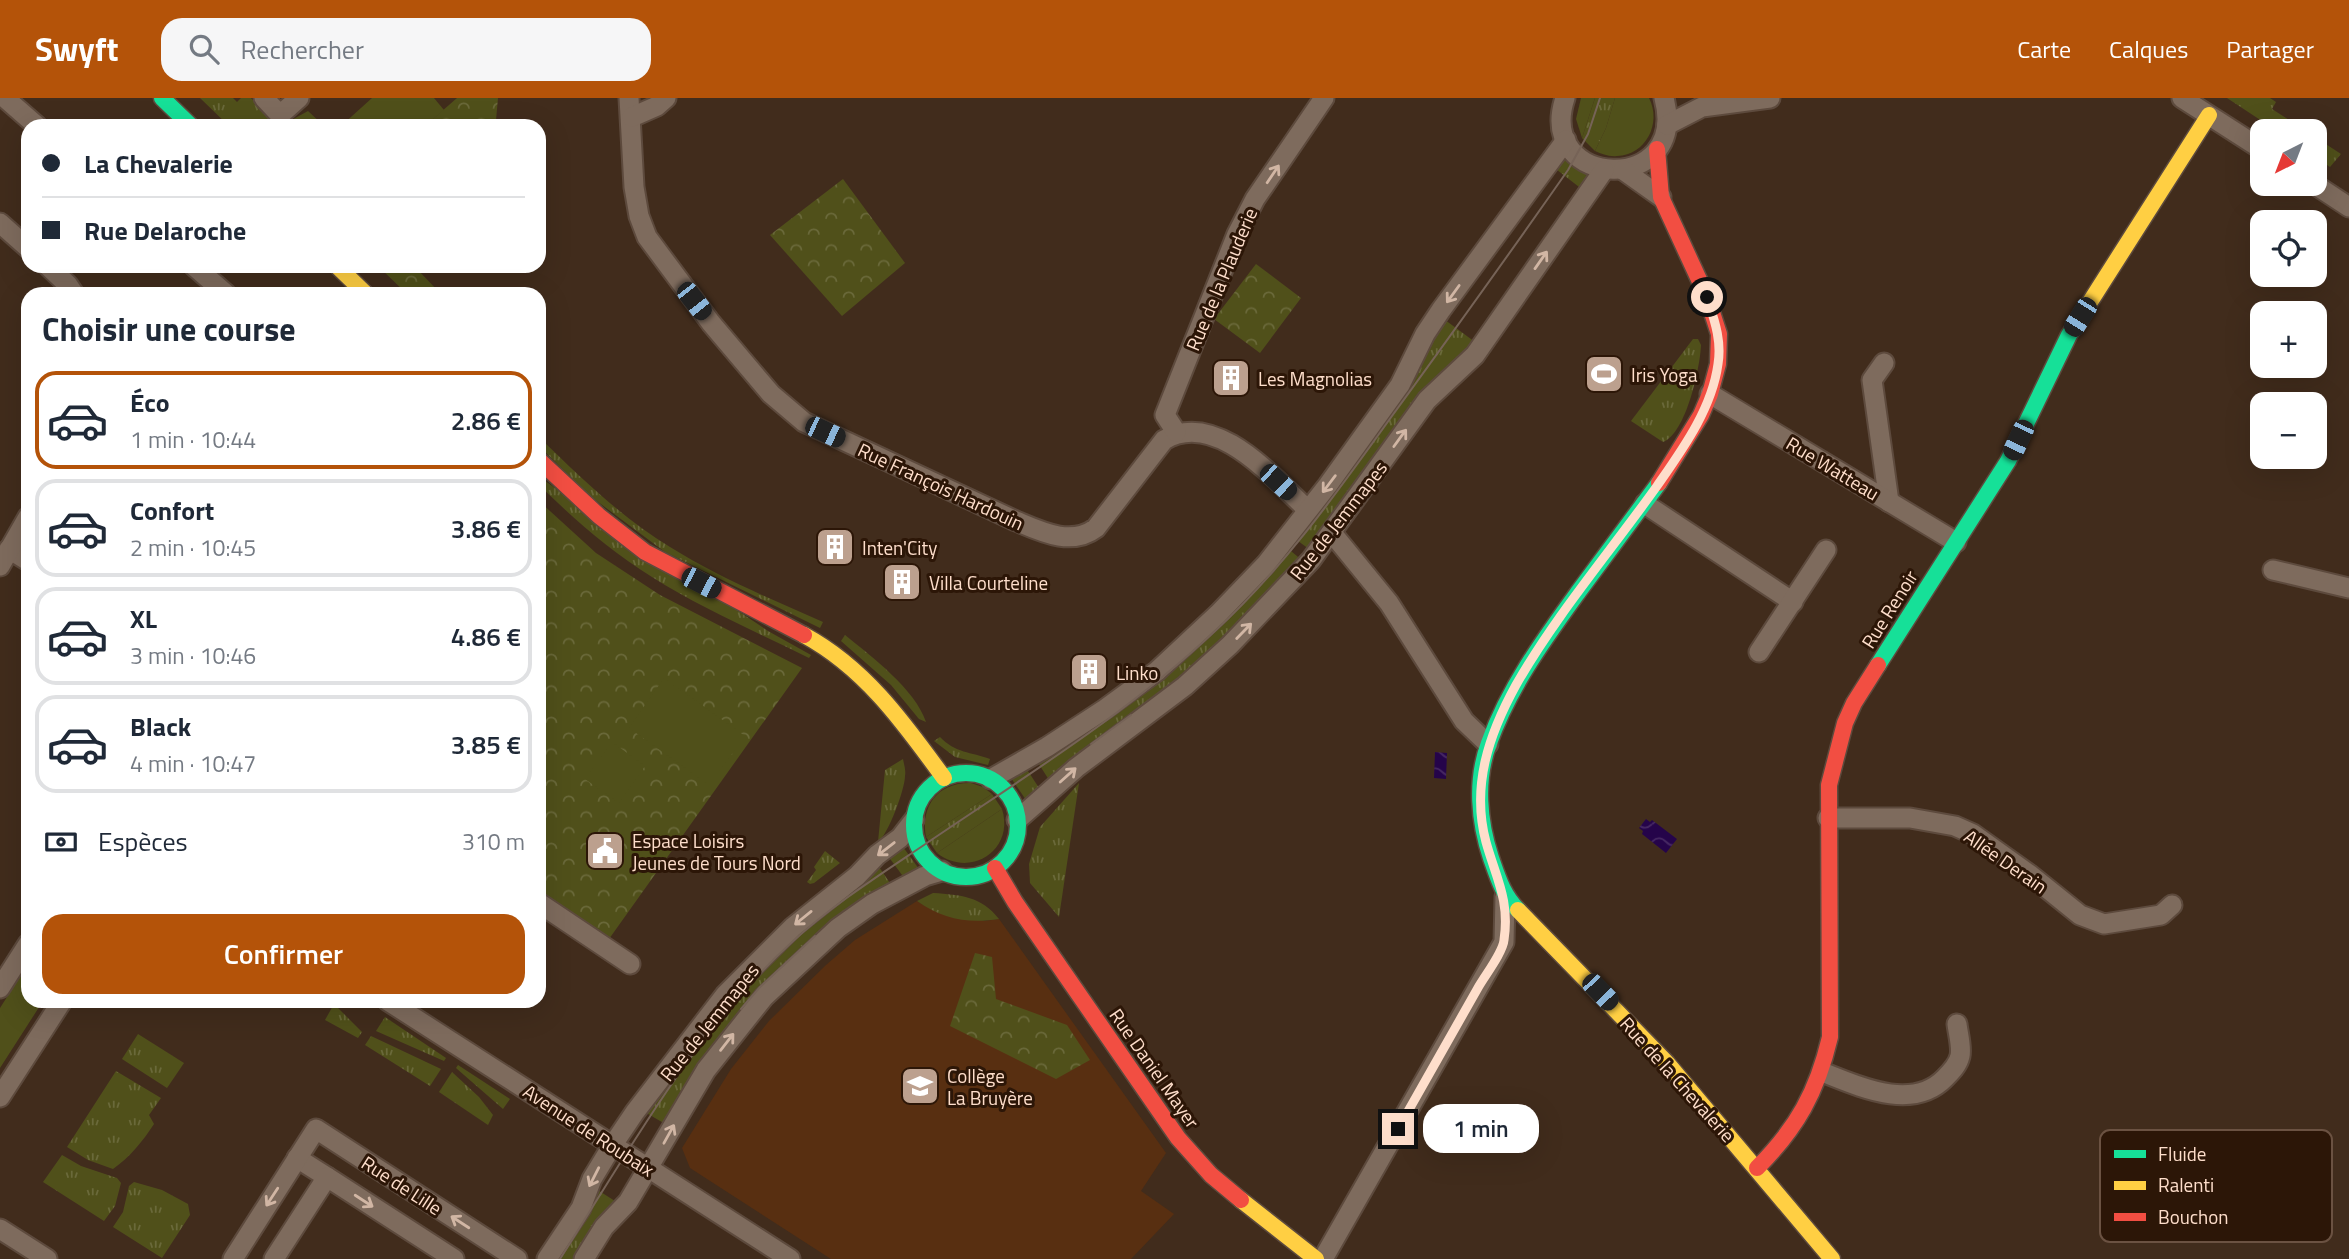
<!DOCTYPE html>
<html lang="fr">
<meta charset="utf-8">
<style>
:root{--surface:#fff;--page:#f6f6f7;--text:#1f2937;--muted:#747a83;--line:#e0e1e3;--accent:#b45309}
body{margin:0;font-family:"Titillium Web",sans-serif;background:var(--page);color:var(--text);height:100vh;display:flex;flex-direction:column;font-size:26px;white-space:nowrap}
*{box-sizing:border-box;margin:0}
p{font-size:23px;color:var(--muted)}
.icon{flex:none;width:38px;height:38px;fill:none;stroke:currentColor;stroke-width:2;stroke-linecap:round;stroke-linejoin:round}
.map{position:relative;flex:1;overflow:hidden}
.details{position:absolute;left:21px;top:189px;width:525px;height:721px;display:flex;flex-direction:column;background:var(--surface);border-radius:21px;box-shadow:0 7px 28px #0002}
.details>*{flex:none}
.guide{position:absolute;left:21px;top:21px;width:525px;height:154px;border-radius:21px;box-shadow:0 7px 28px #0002;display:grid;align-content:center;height:154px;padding:0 21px;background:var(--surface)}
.needle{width:46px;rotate:222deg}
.tools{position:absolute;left:2250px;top:21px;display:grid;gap:14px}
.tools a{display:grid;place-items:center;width:77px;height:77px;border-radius:14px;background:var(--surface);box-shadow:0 7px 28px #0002;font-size:35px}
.end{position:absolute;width:32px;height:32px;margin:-16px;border:9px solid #fedecb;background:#111;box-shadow:0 0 0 4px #111}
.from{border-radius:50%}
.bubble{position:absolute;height:49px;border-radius:21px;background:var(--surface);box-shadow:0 7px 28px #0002;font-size:23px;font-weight:600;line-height:49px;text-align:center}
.car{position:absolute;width:21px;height:42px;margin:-21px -10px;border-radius:9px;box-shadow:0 0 5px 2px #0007;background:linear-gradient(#222 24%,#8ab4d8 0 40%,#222 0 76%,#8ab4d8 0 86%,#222 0)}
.guide b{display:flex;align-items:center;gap:24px;height:66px;font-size:26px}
.guide b+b{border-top:2px solid var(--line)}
.guide i{width:18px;height:18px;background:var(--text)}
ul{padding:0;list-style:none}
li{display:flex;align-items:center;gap:21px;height:98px;margin:0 14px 10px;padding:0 7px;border:4px solid var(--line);border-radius:21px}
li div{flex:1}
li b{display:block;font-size:26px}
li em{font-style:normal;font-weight:600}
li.current{border-color:var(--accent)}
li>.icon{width:63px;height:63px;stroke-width:1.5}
h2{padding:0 21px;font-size:32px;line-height:84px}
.pay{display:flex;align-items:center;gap:18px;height:77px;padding:0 21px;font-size:26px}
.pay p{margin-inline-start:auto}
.cta{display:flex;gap:14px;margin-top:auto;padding:14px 21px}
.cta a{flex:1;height:80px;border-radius:21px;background:var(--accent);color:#fff;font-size:28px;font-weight:600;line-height:80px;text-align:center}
header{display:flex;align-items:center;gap:42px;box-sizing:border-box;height:98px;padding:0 35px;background:var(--accent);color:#fff}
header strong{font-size:33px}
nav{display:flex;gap:38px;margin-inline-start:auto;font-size:24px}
.search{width:490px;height:63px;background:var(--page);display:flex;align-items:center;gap:18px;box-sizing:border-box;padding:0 24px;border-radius:21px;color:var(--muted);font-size:26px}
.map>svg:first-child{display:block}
.built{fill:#582f11}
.grass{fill:url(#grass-tufts)}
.forest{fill:url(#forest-crowns)}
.garden{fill:#50501a}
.water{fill:url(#water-waves)}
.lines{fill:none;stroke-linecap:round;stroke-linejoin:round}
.street-casing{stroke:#5d4a3d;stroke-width:23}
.fast-casing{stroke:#5d4a3d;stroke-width:19}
.slow-casing{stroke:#5d4a3d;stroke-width:19}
.jam-casing{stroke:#5d4a3d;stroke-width:19}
.street{stroke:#7e6b5d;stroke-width:19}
.fast{stroke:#16e098;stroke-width:16}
.slow{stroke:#ffcf43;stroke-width:16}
.jam{stroke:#f24e42;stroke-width:16}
.tram{stroke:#766357;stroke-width:2}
.oneway{stroke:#d1b6a4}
.route{stroke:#fedecb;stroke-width:9}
.labels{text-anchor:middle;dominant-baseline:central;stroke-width:6;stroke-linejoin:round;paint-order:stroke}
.street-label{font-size:19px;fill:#fedecb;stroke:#2c1607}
.poi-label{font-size:19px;fill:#fedecb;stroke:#2c1607;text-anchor:start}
.key{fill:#2c1607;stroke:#6b5242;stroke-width:2}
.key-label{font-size:19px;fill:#fedecb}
</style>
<header>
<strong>Swyft</strong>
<div class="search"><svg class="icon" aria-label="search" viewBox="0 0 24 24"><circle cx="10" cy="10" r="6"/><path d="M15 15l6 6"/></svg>Rechercher</div>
<nav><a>Carte</a><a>Calques</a><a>Partager</a></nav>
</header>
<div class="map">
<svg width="2349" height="1161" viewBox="0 0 2349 1161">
<defs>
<pattern id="grass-tufts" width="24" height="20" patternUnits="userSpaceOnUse" patternTransform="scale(1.75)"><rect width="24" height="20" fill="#50501a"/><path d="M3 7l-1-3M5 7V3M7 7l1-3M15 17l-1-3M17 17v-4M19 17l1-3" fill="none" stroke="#6a693a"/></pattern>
<pattern id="forest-crowns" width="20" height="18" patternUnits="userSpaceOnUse" patternTransform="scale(1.75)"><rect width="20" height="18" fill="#50501a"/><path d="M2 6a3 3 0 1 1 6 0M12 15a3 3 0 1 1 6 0" fill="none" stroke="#6a693a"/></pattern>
<pattern id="water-waves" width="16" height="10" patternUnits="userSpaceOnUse" patternTransform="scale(1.75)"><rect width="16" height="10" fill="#25044a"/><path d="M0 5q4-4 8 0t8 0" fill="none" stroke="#462863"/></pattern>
</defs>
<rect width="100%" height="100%" fill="#412c1c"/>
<polygon class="built" points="917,803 925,808 984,823 999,821 1166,1055 1141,1093 1174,1116 1131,1161 831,1161 690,1070 682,1050 731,971 769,923 826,867 855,842"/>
<g class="grass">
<polygon points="200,0 233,0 237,4 241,0 251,0 274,25 288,24 308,13 324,28 229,28"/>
<polygon points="1595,0 1615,0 1606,30 1595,53 1582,40"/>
<polygon points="2227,0 2270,0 2276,4 2272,11 2306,33 2277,33"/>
<polygon points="2315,39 2341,56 2330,69 2315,59"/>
<polygon points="1560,57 1590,79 1583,92 1552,68"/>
<polygon points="1441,219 1475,244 1313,454 1294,440"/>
<path d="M1693 241H1698L1701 247C1700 270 1686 335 1663 344L1631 323Z"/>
<path d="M539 339C580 379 621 419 670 449 718 479 771 501 823 524L820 530 665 454 590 398 539 348Z"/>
<path d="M539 379 768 533 811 557 809 560C757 534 701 510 652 479 610 453 574 421 539 387Z"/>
<polygon points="1286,449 1303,463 1197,570 1051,685 1035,660 1060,649"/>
<path d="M845 537C872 559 915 591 926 624L919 621 891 587 841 543Z"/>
<path d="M940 639C955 655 971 654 990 661L988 667 955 659 934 643Z"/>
<path d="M903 661C904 667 906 672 905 678 905 691 888 737 878 744L885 672Z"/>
<polygon points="1024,667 1041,693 1026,702 1009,677"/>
<polygon points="1079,685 1059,819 1030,785 1029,766 1040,729"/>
<polygon points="992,696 1002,711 937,755 926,739"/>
<polygon points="903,749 919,771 905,781 888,758"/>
<polygon points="825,753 840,765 814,785 810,786 807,784 816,772 814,769"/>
<polygon points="877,766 894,791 812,844 667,1027 643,1013 740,889"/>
<path d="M933 795C961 797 981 798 999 821 969 826 942 821 917 803Z"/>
<polygon points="334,906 362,934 358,940 325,922"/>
<polygon points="385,919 446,960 444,963 376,933"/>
<polygon points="138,936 184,965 167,990 122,961"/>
<polygon points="371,938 441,971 430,988 365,947"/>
<polygon points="458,967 510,1001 503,1011 456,970"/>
<path d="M116 973 161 1000 149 1017 154 1026C143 1043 129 1060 113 1071L88 1062 67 1049Z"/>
<polygon points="452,974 479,999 493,1017 488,1027 439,994"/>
<polygon points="62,1057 81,1068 117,1080 121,1085 115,1108 104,1123 43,1084"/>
<polygon points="134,1084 162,1092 188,1106 190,1117 162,1160 113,1129 123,1114 129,1088"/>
<polygon points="593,1089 618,1105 576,1161 553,1161"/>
</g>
<g class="forest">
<polygon points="457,0 498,0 496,22 500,28 425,28"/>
<polygon points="843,81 905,165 842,218 770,137"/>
<polygon points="1256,166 1301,200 1260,255 1214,221"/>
<polygon points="378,168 414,168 441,196 407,196"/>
<polygon points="539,403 596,455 660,497 802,570 609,841 539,794"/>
<polygon points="975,855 992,859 996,901 1067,927 1090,962 1056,981 950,928"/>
</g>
<g class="garden">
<polygon points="372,0 434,0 444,12 425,28 341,28"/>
<polygon points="1581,0 1595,0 1582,40 1576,21"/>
<path d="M1615 0H1649C1662 25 1646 57 1617 58 1609 59 1602 56 1595 53L1606 30Z"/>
<polygon points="664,580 745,638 709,687 629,630"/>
<polygon points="612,644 645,668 619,705 585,681"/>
<path d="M971 685 983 689 992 696 926 739C920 708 938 684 971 685Z"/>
<path d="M1002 711C1015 752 970 781 937 755Z"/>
<polygon points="28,866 28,903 43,903 0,970 0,910"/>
</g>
<g class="water">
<polygon points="1435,654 1447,655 1446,681 1434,680"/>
<polygon points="1646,721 1650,724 1652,722 1677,741 1666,755 1642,736 1643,733 1639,730"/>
</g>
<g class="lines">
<defs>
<g id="street">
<polyline points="5,0 37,28"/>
<polyline points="264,0 280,17 299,0"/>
<path d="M629 0 634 89 639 118 647 139 711 225 771 296 804 324 1016 423C1040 433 1071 449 1096 430L1164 342C1216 311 1273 380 1308 412"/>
<path d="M1565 0C1535 92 1690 98 1664 0"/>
<polyline points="2182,0 2263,52"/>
<polyline points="632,19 657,8 666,0"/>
<polyline points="1667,27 1702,9 1770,0"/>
<polyline points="1623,72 1661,99"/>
<polyline points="2314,86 2349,109"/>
<polyline points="0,125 28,150"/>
<polyline points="48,168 68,187 74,196"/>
<polyline points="194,168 226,196"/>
<polyline points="1884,265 1872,282 1889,404"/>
<polyline points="1710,296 1956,444"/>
<polyline points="1176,334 1165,317 1237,136 1255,101 1324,0"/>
<polyline points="1645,406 1793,504"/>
<polyline points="1332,435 1389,505 1464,623 1488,646"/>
<polyline points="9,451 28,463"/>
<polyline points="0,468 28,419"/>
<polyline points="2273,472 2349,490"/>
<polyline points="1759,554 1826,452"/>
<polyline points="991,681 1047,649 1105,611 1157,573 1218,516 1266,466 1328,387 1400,287 1425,236 1441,212 1566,42"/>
<polyline points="1828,720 1910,720 1955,728 1973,736 2029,776 2080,817 2104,826 2161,817 2172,807"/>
<polyline points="1017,722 1076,670 1185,588 1230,547 1311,462 1427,302 1475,257 1604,72"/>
<polyline points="539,805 630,866"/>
<polyline points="0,890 28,846"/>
<polyline points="388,903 790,1161"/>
<path d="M1822 974C1858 988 1912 1014 1945 980 1951 974 1958 967 1960 958 1962 949 1958 935 1957 926"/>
<polyline points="0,999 62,903"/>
<polyline points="297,1060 327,1079"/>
<polyline points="0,1131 47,1161"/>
<polyline points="233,1161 316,1031 517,1161"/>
<polyline points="274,1161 327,1079 454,1161"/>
<polyline points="547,1161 581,1110 592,1081 612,1048 635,1014 725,897 793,829 857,778 877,757 900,740 914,722"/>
<polyline points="584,1161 604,1129 628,1104 706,972 764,899 838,830 872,806 925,778 942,773"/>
<polyline points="1323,1161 1504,844 1505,799"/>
</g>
<g id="fast">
<polyline points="162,0 191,28"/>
<polyline points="1878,567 2008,363 2069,237 2083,215"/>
<circle cx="966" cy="727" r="52"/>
<path d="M1518 812C1503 797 1498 780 1491 760 1479 724 1475 682 1489 645 1509 589 1545 540 1579 493 1606 457 1632 421 1659 385"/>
</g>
<g id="slow">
<polyline points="337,168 366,196"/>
<polyline points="2083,215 2209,17"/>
<path d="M804 537C865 570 904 625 944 680"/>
<polyline points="1518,812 1667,965 1832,1161"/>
<polyline points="1241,1102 1316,1161"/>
</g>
<g id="jam">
<polyline points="1657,51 1661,99 1707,199 1719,236 1718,266 1710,296 1701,317 1659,385"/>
<polyline points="539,362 599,418 645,454 804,537"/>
<polyline points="995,770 1015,804 1178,1040 1211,1077 1241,1102"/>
<path d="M1757 1070C1797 1030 1817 994 1830 939L1829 687 1845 625 1854 605 1878 567"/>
</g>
</defs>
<use href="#street" class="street-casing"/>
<use href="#fast" class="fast-casing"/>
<use href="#slow" class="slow-casing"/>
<use href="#jam" class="jam-casing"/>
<use href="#street" class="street"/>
<use href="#fast" class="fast"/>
<use href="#slow" class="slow"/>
<use href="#jam" class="jam"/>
<g class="tram">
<polyline points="1091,646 1131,617"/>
<polyline points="741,911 760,889 815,838"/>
<path d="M560 1161C630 1051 694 934 791 845 831 808 878 778 924 747 1024 679 1127 616 1215 533 1284 470 1338 393 1392 318 1451 237 1510 155 1568 72L1588 36 1600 0"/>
</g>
</g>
<defs><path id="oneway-shaft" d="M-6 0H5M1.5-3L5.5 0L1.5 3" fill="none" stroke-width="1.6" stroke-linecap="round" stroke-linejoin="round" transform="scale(1.75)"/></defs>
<g class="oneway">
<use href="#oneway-shaft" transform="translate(1273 76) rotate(-56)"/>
<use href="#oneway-shaft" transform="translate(1541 162) rotate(-55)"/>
<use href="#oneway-shaft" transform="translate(1453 196) rotate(126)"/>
<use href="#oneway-shaft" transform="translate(1400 340) rotate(-54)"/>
<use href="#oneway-shaft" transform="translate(1329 386) rotate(127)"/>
<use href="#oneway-shaft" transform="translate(1244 533) rotate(-46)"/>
<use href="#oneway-shaft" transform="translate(1068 677) rotate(-42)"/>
<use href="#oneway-shaft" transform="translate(886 751) rotate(142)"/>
<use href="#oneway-shaft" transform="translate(803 820) rotate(141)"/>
<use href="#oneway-shaft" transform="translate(727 944) rotate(-52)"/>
<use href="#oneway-shaft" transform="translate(669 1036) rotate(-61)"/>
<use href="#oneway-shaft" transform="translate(594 1079) rotate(117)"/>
<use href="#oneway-shaft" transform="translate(272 1099) rotate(123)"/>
<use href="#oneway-shaft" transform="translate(364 1103) rotate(33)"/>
<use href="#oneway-shaft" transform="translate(460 1124) rotate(-147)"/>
</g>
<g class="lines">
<path class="route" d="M1398 1031C1425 983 1452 936 1479 888 1486 876 1503 854 1504 842 1510 802 1496 780 1486 744 1471 688 1489 636 1516 587 1556 517 1610 454 1657 388 1682 352 1712 311 1718 266 1722 242 1714 221 1707 199"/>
</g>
<defs>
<symbol id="stadium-square" viewBox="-11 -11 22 22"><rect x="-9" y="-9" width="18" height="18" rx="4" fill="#bca08e" stroke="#2c1607"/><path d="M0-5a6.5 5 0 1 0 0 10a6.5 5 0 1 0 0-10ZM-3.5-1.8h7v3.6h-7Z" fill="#fff"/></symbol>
<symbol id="building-square" viewBox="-11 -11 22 22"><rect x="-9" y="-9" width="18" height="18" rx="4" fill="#bca08e" stroke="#2c1607"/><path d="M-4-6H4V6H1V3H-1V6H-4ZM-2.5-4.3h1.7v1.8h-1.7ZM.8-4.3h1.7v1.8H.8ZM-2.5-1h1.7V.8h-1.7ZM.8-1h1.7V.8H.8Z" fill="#fff"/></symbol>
<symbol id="civic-square" viewBox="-11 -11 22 22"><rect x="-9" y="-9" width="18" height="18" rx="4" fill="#bca08e" stroke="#2c1607"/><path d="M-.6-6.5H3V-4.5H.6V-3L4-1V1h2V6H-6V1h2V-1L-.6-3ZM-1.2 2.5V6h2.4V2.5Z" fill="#fff"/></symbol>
<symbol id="school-square" viewBox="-11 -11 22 22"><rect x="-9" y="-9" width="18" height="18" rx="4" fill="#bca08e" stroke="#2c1607"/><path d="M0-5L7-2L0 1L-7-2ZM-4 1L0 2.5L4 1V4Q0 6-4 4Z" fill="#fff"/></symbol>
</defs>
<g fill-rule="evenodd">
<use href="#stadium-square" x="1582" y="254" width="44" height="44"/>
<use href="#building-square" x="1209" y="258" width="44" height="44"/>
<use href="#building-square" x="813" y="427" width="44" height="44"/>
<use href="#building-square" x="880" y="462" width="44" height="44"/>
<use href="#building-square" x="1067" y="552" width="44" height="44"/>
<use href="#civic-square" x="583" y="731" width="44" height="44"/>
<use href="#school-square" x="898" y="966" width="44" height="44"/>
</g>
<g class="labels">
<g class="street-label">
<text transform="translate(1221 181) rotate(-67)">Rue de la Plauderie</text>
<text transform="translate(1833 370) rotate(31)">Rue Watteau</text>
<text transform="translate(941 388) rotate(25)">Rue François Hardouin</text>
<text transform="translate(1338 422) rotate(-52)">Rue de Jemmapes</text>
<text transform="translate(1889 511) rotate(-58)">Rue Renoir</text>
<text transform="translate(2006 763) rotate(35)">Allée Derain</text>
<text transform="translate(709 924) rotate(-51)">Rue de Jemmapes</text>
<text transform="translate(1155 970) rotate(55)">Rue Daniel Mayer</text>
<text transform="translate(1678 981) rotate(48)">Rue de la Chevalerie</text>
<text transform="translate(589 1032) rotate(33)">Avenue de Roubaix</text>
<text transform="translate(402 1087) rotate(33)">Rue de Lille</text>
</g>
<g class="poi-label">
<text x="1631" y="276">Iris Yoga</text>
<text x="1258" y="280">Les Magnolias</text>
<text x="862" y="449">Inten'City</text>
<text x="929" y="484">Villa Courteline</text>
<text x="1116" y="574">Linko</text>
<text x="632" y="742">Espace Loisirs<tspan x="632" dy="22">Jeunes de Tours Nord</tspan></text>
<text x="947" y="977">Collège<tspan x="947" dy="22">La Bruyère</tspan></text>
</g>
</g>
<rect x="2100" y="1032" width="232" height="112" rx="10" class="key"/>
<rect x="2114" y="1052" width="32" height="8" fill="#16e098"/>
<rect x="2114" y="1083" width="32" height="9" fill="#ffcf43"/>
<rect x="2114" y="1115" width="32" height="8" fill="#f24e42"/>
<g class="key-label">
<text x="2158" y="1063">Fluide</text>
<text x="2158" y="1094">Ralenti</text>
<text x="2158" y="1126">Bouchon</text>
</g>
</svg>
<div class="tools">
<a><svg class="needle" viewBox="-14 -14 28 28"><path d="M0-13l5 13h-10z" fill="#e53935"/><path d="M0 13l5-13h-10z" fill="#747a83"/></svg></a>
<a><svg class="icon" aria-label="locate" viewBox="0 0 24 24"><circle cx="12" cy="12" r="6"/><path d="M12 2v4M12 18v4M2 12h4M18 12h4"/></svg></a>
<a>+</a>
<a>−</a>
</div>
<i class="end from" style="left:1707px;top:199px"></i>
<i class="end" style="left:1398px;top:1031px"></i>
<div class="bubble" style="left:1423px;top:1006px;width:116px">1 min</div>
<i class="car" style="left:694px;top:203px;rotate:142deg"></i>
<i class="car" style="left:2080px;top:219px;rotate:212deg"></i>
<i class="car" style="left:825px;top:334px;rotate:115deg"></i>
<i class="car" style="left:2018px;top:342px;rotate:205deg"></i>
<i class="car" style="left:1278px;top:384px;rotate:133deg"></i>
<i class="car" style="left:701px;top:485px;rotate:117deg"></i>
<i class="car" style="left:1600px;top:894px;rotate:136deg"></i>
<div class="guide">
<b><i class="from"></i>La Chevalerie</b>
<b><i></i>Rue Delaroche</b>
</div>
<section class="details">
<h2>Choisir une course</h2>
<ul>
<li class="current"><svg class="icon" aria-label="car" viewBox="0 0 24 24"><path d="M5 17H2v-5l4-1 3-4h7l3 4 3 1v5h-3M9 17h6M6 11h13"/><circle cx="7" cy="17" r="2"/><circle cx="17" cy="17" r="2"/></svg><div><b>Éco</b><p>1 min · 10:44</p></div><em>2.86 €</em></li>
<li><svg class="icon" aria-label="car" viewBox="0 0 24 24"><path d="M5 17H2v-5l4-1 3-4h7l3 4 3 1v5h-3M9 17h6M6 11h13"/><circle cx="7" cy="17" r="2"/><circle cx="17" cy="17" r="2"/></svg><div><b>Confort</b><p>2 min · 10:45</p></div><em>3.86 €</em></li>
<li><svg class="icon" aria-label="car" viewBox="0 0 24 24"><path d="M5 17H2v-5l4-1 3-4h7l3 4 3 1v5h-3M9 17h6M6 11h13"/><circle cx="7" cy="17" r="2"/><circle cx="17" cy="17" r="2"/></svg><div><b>XL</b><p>3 min · 10:46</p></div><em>4.86 €</em></li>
<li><svg class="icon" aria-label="car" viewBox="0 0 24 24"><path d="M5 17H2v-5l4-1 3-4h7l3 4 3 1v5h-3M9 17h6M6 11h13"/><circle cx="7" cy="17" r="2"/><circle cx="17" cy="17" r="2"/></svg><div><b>Black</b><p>4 min · 10:47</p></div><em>3.85 €</em></li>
</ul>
<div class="pay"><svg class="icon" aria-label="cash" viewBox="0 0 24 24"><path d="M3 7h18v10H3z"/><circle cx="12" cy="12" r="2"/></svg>Espèces<p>310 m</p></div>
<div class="cta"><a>Confirmer</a></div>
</section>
</div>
